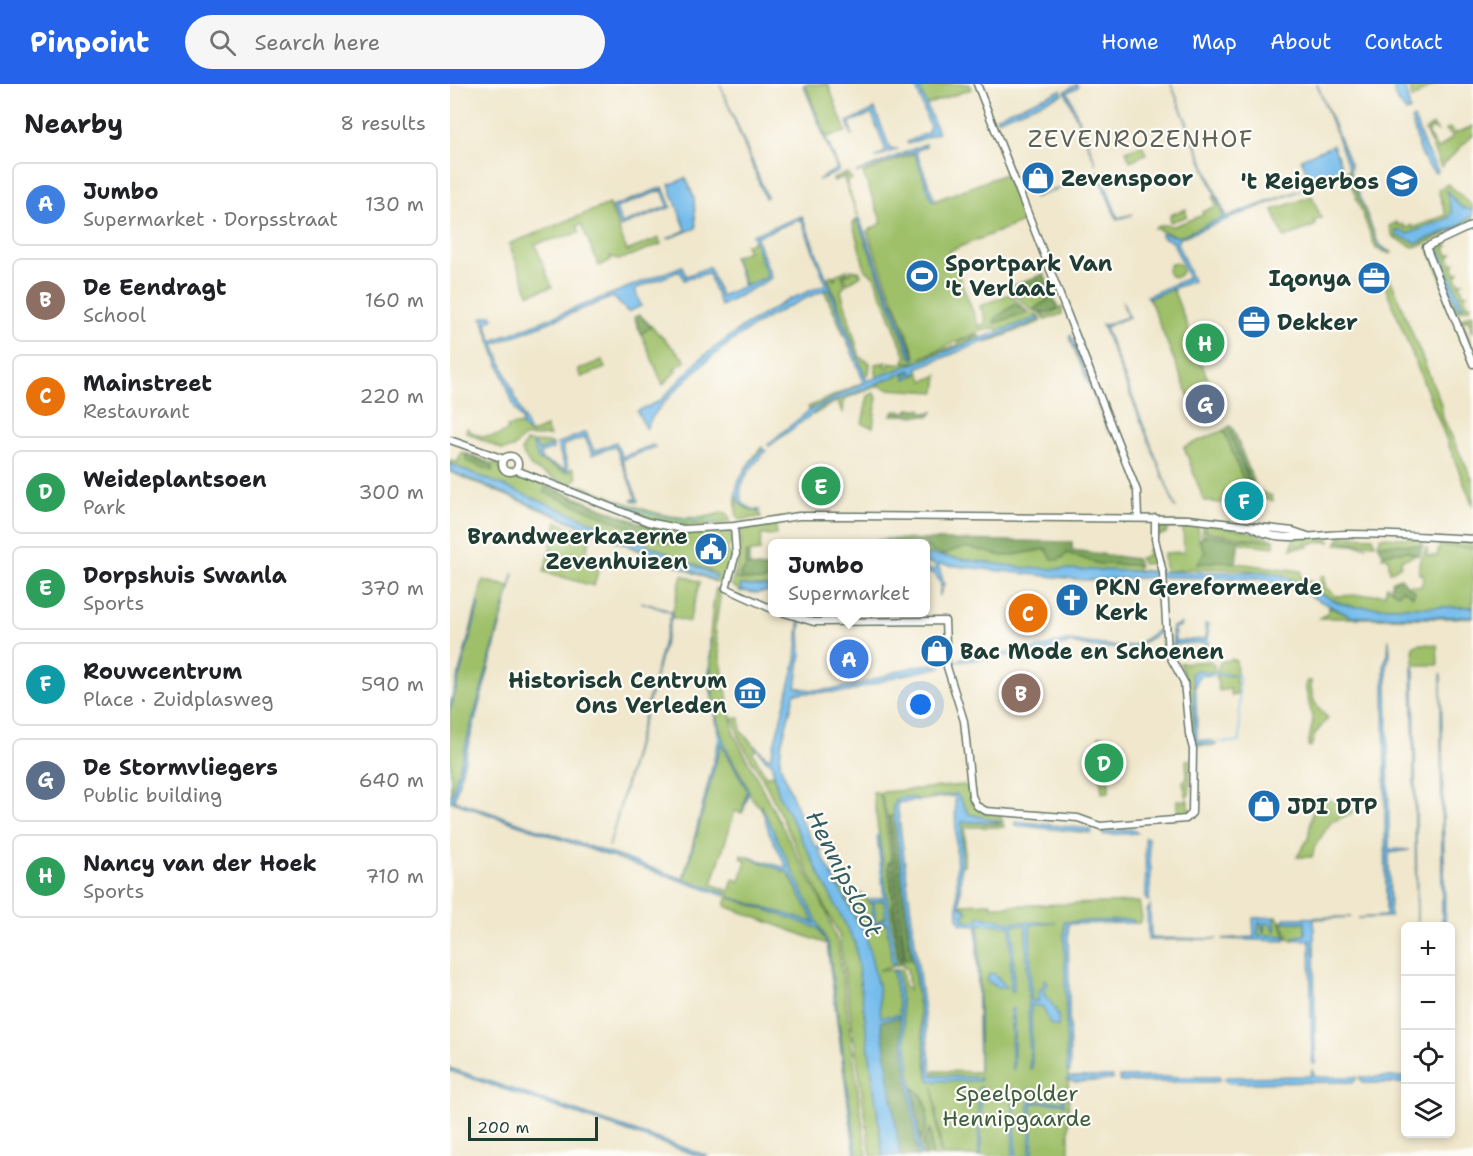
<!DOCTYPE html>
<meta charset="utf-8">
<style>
:root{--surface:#fff;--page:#f6f6f6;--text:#202124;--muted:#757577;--line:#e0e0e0;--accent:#2563eb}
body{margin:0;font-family:"Shantell Sans",sans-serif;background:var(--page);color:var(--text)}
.controls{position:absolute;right:18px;bottom:18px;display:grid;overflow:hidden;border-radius:9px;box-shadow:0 3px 9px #0003}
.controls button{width:54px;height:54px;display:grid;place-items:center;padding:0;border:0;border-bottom:2px solid var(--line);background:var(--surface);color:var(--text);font:30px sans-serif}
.scale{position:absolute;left:18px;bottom:15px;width:130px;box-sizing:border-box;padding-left:6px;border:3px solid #1f3d34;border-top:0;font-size:16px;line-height:21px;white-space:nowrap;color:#1f3d34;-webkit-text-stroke:4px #fdfcf7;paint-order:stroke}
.you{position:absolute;left:471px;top:621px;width:21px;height:21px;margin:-15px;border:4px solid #fff;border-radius:50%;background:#1a73e8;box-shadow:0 0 0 9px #1a73e833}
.badge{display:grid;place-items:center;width:39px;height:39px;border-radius:50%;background:var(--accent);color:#fff;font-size:20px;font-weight:700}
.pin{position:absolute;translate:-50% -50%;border:3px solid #fff;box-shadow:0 2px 6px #0006}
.popup{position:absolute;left:318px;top:455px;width:162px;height:78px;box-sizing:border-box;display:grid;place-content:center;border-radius:9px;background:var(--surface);filter:drop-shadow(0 2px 4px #0005);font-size:20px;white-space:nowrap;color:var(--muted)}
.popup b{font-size:22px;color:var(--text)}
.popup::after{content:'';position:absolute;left:50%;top:100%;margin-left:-12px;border:12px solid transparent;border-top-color:var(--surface)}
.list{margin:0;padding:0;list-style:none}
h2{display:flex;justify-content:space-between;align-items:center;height:78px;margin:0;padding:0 24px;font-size:26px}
h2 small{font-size:20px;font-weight:400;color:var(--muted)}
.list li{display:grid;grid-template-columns:39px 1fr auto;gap:18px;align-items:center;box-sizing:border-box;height:84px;margin:0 12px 12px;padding:0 12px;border:2px solid var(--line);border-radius:9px}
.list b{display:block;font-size:22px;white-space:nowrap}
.list p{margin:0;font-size:20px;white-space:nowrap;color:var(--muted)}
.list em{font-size:20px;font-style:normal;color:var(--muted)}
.icon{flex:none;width:33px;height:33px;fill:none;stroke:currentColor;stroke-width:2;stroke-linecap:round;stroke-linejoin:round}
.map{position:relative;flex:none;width:1023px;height:1072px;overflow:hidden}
header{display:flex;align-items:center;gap:36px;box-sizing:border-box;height:84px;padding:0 30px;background:var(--accent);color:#fff}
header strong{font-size:28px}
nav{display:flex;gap:33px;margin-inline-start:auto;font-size:21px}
.search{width:420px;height:54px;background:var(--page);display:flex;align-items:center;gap:15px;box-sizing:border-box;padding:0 21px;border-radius:33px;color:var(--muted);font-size:22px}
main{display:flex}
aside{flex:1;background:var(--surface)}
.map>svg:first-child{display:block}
.green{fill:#9fc069;stroke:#5f7e4e;stroke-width:1.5;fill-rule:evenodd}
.forest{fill:#7fa65d;stroke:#4f7248;stroke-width:1.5}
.water{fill:#74bcec;stroke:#4a7c90;stroke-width:1.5;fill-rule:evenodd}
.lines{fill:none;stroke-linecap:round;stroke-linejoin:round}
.stream{stroke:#74bcec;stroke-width:1.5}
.secondary-casing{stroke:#687869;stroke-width:9}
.secondary{stroke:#fff;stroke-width:6}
.labels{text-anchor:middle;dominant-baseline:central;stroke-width:4.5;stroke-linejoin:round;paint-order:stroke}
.poi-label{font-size:22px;font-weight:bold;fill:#1f3d34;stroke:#fdfcf7;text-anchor:start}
.park-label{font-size:22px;fill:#3f5e41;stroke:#fdfcf7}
.neighbourhood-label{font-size:24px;letter-spacing:1.5px;fill:#606258;stroke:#fdfcf7}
.water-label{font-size:24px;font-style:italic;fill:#345d62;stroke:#fdfcf7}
</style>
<header>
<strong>Pinpoint</strong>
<div class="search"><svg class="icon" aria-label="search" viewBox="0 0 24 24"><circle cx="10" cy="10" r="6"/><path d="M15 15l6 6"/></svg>Search here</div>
<nav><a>Home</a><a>Map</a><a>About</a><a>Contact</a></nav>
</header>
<main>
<aside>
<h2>Nearby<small>8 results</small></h2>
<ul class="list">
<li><span class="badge" style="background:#3f7fe0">A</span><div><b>Jumbo</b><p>Supermarket · Dorpsstraat</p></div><em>130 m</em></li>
<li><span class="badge" style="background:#8d6e63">B</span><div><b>De Eendragt</b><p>School</p></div><em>160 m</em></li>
<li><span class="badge" style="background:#e8710a">C</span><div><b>Mainstreet</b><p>Restaurant</p></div><em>220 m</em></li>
<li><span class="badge" style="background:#2e9e5b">D</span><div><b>Weideplantsoen</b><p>Park</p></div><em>300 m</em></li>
<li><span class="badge" style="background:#2e9e5b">E</span><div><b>Dorpshuis Swanla</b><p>Sports</p></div><em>370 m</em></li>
<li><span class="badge" style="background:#0f9aa8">F</span><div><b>Rouwcentrum</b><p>Place · Zuidplasweg</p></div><em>590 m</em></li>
<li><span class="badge" style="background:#5c6f8a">G</span><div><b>De Stormvliegers</b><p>Public building</p></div><em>640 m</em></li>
<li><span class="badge" style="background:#2e9e5b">H</span><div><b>Nancy van der Hoek</b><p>Sports</p></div><em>710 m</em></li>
</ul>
</aside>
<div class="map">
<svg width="1023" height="1072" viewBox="0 0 1023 1072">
<rect width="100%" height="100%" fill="#fdfcf7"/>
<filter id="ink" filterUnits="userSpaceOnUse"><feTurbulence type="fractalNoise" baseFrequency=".0167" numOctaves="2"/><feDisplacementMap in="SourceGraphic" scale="12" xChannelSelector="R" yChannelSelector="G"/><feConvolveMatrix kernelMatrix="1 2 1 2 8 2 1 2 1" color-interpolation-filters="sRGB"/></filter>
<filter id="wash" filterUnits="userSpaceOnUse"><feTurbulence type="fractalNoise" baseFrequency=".008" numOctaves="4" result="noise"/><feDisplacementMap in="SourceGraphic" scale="24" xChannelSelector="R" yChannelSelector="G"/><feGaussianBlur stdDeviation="1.35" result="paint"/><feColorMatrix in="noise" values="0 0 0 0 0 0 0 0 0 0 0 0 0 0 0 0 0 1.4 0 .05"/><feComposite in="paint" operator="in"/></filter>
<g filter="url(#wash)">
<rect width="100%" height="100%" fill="#f0e7cc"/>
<path class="green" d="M355 0H378L396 48 376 53Z
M468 0H519L521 5 476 21Z
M960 0H984L962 15Z
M983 41 988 48 983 44 977 49 988 66 1003 52 996 46 999 44 1006 49 1023 42V51L991 83 975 46Z
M692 61 696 70 680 77 676 67Z
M463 70H466L484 117 555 90 575 137 499 167 529 243 536 238 530 222 560 210 577 227 565 220 545 239 578 228 590 232 592 237 535 259 589 235 587 233 550 247 546 244 531 247 470 274 508 261 510 257 528 250C511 263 476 281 454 278L456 273 424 192 415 186 403 140 407 135 460 272 463 275 442 220 466 276 417 147 432 139 413 89Z
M899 86 929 163 942 168 941 170 926 165 896 87Z
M397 89 402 95 396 98 408 132 394 95 397 92 384 97 383 95Z
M998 100 1023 122V126L1011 123 1001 124 1002 129 999 134 958 150 967 159 1007 143 1023 131V137L973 161 963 163 943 153 939 142 947 138 949 142 953 140 955 144 962 141 963 144 996 131 988 106Z
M765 112 774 133 729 153 704 144 713 141 724 142 753 131 752 128 766 122 763 113Z
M862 112 871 134 864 137 866 141 834 154 823 126Z
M159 120 177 167 209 154 211 160 169 176 160 172 161 176 149 182 131 140 127 142 129 149 85 160 102 203 79 210 59 160Z
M736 125V133L720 138V131Z
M305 157 318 193 295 202 283 173 298 167 295 161Z
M993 158 998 162 995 164 998 171 1002 170 999 173 1002 180 1005 179 1003 182 1005 189 1009 188 1006 192 1009 199 1013 198 1010 201 1013 209 1017 210 1014 211 1017 220 1021 221 1020 224 1005 228 979 164Z
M718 186a7 7 0 1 1 14 0a7 7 0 1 1-14 0Z
M397 186 398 189 392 191 395 201 391 207 410 273 420 279 419 290 415 292 378 193 381 191 384 196 386 195 383 192Z
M400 186 409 187 411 191 397 200 394 192 401 189Z
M938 189 991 320 993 334 1023 397V422L931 192Z
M590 197 598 216 586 223 596 232 612 223V230L595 236 592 230 580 225 564 210V208Z
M378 205 380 207 413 293 374 206Z
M723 205 770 327 748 335 699 214Z
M1023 229V249L1018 235 1012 237 1023 265V272L1009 236Z
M190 231 236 277 224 285 226 287 213 301 184 233Z
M529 251 530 256 427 294 425 280 437 278 435 282 438 283 441 279 438 278C466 284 505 269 529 251Z
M152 276 155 284 131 293 128 286Z
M467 284 474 297 488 291 486 308 438 305 430 302 429 298 461 286 462 289 454 291 456 294 467 291Z
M414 298 360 326 358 323Z
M427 299 428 302 394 315 393 328 387 317 363 331 362 329 388 314Z
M424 309 427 313 423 343 412 340 418 312Z
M71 340 80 350 96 343 100 352 74 353 63 364 53 366 16 348 17 344C28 355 46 355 58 346L57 343Z
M774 346 798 408 804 410 807 406 822 412 823 417 802 410 787 414V421L754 417 734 363Z
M76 358 102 359 103 361 89 367 83 360 89 376 115 388 123 384 127 394 120 402 82 384 71 367Z
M312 363 313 365 292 390 287 414C290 422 300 427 308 426L311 433 290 436 287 434C282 403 292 385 312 363Z
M12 368 44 380 46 378 56 390 71 389 74 395 83 396 194 441 239 447 279 445 283 456 277 466 283 472 276 496 268 499 0 388 263 496 265 489 0 380V376L7 379Z
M127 402H133C176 419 229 446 273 428L278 430 280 437 278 439 234 442 207 438 125 405Z
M107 438 141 451 133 480 149 484 144 502 94 488Z
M711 438 738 439 737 445 739 439H748L749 456 755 468 747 480 770 477 851 487V494L870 501 871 492H875V503L886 512 935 510 937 502 948 509 958 503 956 501 972 502 973 490H969V478L977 463V472H987L991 456 1023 457V463L993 462 1023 464V523H906C883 519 865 505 843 496 814 483 747 482 715 488L714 469 734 468 733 443H718L716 449 708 452Z
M326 439V451H311L310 467 296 469V483L289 491 285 490 291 464 290 446Z
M753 440 794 446 824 456V463L791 459V455L820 457 759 449 755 444 757 451 752 453Z
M891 452 923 453 925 460 889 457 917 462 886 460Z
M844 453H875L881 458 876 457 844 462 858 460 859 463 841 465Z
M931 453 971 455 973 461 928 460Z
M476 461 483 468H500L507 463 534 465 558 472 597 465 613 474 617 469 649 480 688 481V486L710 488 574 484 476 470Z
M704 464 708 479 693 480 689 474 698 472 697 466Z
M957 467 966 471 951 476V481L940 488 938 473H932L933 470Z
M232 491 250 498 239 538 221 533Z
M284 491 288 495 322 493V503L293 501 291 508 281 501Z
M33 496 60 503 1 715 0 627Z
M266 504 271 508 265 545 284 650 377 829 388 860 417 1072H406L378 860 310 722C301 717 297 703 292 693 286 681 277 669 273 656 256 606 257 553 266 504Z
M879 523 902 533H1023V534H870L878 528Z
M971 560 987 561 988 581H964L963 562Z
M783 575 786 577 787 590 766 589 770 578Z
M760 577 764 581V590L747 586 741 590 745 607 744 655V659L765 660 767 658 765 662 744 661 740 650 738 602 730 579Z
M766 591 786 592 787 611 781 612 780 605 769 607Z
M858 597H861C861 615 865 622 878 634L865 650 861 663 858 662 863 636 855 602Z
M283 634H290L291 647 307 665 303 668 316 693 323 690 329 711 405 859 433 1072H421L389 851 317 703 290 656Z
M649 652H655L657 661 673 659 674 665 658 668 659 708 652 709 648 671 651 669Z
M271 659 297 706 292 729 285 727 262 800 277 806 276 811 233 795Z
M741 675 739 711 736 712 733 698 737 693 736 676Z
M514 701 518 704 524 722 535 729 551 732 554 743H515L514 781H511L512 738 551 740 518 730 507 710 474 716 446 715 443 723 478 993 484 995V987L529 988 527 839 557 838 514 836 513 831 516 826 510 820 541 819V822H546L689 818 692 834 689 839H683L682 836 614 838 617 839 619 1072H492L483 1003 490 1072H482L481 1047 473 1058 475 1072H471L447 887H443L450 931 430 933 428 902 416 852 421 842 412 845 388 804 392 802 399 813 396 815 398 818 407 816 410 809 416 813 418 819H422L425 842 437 838 442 881 446 880 423 708H429L434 726 441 778 438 779 448 865 452 875 446 822 454 869 450 881 441 821 449 881 429 886H452L454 903 459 906 457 885 452 882 455 870 437 733 431 710 433 708ZM441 732 460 876H456L438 733ZM463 1004C480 1012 481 1041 470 1055Z
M872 713 903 726V729L881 738 865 762 862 773H847L858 755 865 714Z
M737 714 740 727 737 732 718 734 728 732 727 716 737 717Z
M292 771 337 787 365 839 279 813 368 844 377 860 275 822 283 795 290 797 296 777 291 774Z
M434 816 436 831 425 840 424 818Z
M827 832 838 856 835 852H808L809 838 812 839 814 848 815 839H820L826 844 824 839Z
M831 837 855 838V852L844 853V856H840Z"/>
<path class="forest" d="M594 190 608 224 596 229 584 225 598 216 590 198 564 208 563 202Z
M445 219 464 268 465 274 442 220Z
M565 220 578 228 544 239 546 234Z
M190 231 201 243 191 250 185 233Z
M459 325H471L473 329 483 328 480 332 441 331 445 327 456 328Z
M780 342 783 345 807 406 804 407 780 348 802 408H798L774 346Z
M15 370 42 382V387L17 377Z
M95 403 219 450 218 459 98 410 94 408Z
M757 451 789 455 786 479 767 477 747 480 755 468 749 456Z
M437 455 622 458V466L686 475 689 481 649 480 617 469 609 476 602 475 596 465C589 466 559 472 554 472 531 469 517 456 495 471L483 468 476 460 405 459Z
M928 460 973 461 969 472 957 467 933 470Z
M299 468V482L322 485V493L313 497 288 495 296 483V469Z
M951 494 958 503 965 507 963 512 953 505 948 510 941 506 942 497Z
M441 732 461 876H456L438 733Z
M441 778 453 870 451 878 438 779Z
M450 933 468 1072H450L431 937Z
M463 1004C480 1014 481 1040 470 1056Z
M480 1045 482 1072H475L473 1058Z"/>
<path class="water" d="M270 0 317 113 315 114Z
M353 0 389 85 388 88 368 96 387 85Z
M465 0H468L488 49 458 60 457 58 477 49 480 43Z
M627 0 628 3 618 8 646 80 615 7Z
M721 0 776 133 854 105 730 154 727 158 743 197 699 214 697 212 738 194 723 158 711 152V149L729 153 774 133Z
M867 0 901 82 900 88 928 159 938 167 929 163Z
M943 0 955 3 960 26 956 28 945 13Z
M611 6 613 10 547 36 546 33 550 31Z
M425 25 440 65H448L425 74 436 67 422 30 400 38 402 52 397 38Z
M964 34 975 64 988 87 985 89C966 70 970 60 961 36Z
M475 60 476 62 466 67 485 117H482L464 68 406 89Z
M883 61 892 83 860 96 851 75Z
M650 87 668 134 683 130 667 136 648 90 583 114Z
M236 94 244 114 246 144 217 155 236 146 219 101Z
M213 103 221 123 170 143 162 123ZM212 106 218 122 172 140 166 124Z
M996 106 1011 123 1023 126V131L1007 143 967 159 946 151V146L958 150 999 134 1002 128Z
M352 132 417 297 588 233 589 236 467 284 469 288 456 295 454 292 462 288 460 286 373 322 319 362 318 360 360 326 414 299 378 205C321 227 273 258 230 302 218 314 202 330 196 345L187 327 210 317 251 274 296 241 336 217 376 200 351 135 306 153 322 194 271 222 258 189 234 196 230 187 185 205 191 222 178 228 163 213 44 260 80 350 72 343V336L65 325 32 234 41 231 43 234 36 239 42 257 232 182 236 192 259 183 271 212 294 202 284 173 295 202 318 193 302 151Z
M409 134 464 274 462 275 407 135Z
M989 164 1013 223 1008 224 984 167Z
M672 216 679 233 655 243 726 425 652 240 655 241 677 233Z
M621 251 660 348 659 349 619 252Z
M136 348 144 367 166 358 172 373 202 361 205 363 172 376 188 416 187 418 182 416 186 414 165 362 142 371 135 353 112 362 119 388 89 376 83 362 84 359 89 367 103 361V365L90 370 92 376 116 386 107 360Z
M313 365 316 367C304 380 283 401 293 420L302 425 310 426 309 428C303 426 294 425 289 418 278 403 303 374 313 365Z
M0 380 232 475 268 493 263 496 0 387Z
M476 470 574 484 715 488H813L832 491 889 519 906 523H1023V533H902L848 506 835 501 825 502 820 496 811 495 715 493 633 496 488 480 494 500 489 513 491 500 485 490 476 488V485L486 486 484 480 476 479Z
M64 489 4 716 275 809V812L0 717Z
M290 501 322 503V507L305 509 291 507Z
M191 518 220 527 222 529V532L159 763 221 531 220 528Z
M28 519 29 521 0 627V621Z
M350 529H355L350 543 351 569 346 603C362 608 381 606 397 603 419 600 475 572 492 583L448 592 398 608 345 609 331 661 330 680 352 738 366 763H374L369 766 411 845 422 843 416 852 428 902 431 933 450 931 443 887H447L471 1072H468L450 933 431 937 450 1072H433L405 859 329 711 321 678 315 675 305 662 317 673H321L346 576Z
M731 540 730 543H724L725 557 756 555 755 540H758V573L756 559 725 560 723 567 722 543Z
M708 546 711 548 683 564H645L621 559 593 568 505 578 514 573 576 567 617 557 674 563 688 560Z
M261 553C259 587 262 624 273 656 279 674 291 690 299 707L293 728 297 706 271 659 235 793 269 655 259 595Z
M939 555 940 571 937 580 939 765 960 766 939 769 940 833 908 834 936 832 934 579 938 570Z
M962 582H964L967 842Z
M747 586 763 589V591L748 592 745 605 741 590Z
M991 589V592L995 842H992Z
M743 607H746L747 656 763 657 764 661 744 659Z
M507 710 519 730 552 738H512L510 822 518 828 513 831 514 836 527 837 530 832 560 838H607L580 841 581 917H588V908L594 902V895L597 896 598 900 593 909C602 920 611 928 608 943L600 940 593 923 581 921 582 984 580 985 576 841H563L564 907H561L560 841 529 840V986L527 841 511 840 508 835 505 715 504 712 480 714Z
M455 713 474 716 447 719 482 991 530 994V997H480L479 993 443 723 446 715Z
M311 721 378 860 407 1072H405L377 860 368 844 279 813 365 839 339 789 298 773 337 784 319 748Z
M565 737 640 745 642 749 565 741Z
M683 745 687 749 653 751 651 748Z
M429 751 446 880 442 881 437 838 423 841 422 819 418 816 434 813 427 752ZM434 816 436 834 426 839 424 818Z
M695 753 698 754 701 787 699 817 696 816Z
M700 822 701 854 767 855 698 856 697 827Z
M824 833 826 848 820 839H815L813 848 812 839 809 838 808 851 835 852V857L772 855 804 853 803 834Z
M902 833 864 835 865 980H862L860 857 843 855V853L855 851V838H834V834Z
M683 836V839L618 840 620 988H617L614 838Z
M543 889 557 903H547L537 897 539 890Z
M561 925H564V986L562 984Z
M0 984 258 1072H249L0 987Z
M862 986 866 993H906V996L902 998 780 999 774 995 777 993 861 992Z
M618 993H663V996L625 998 617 996Z
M669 993H770V996L765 998H671Z
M909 993H955V999H913Z
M531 1003V1072H529L528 1004Z
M582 1005V1017H612L614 1014V1021L611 1019H582L583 1072H580L579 1006Z
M563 1006H565L566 1072H563Z"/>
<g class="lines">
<path class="stream" d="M128 403C177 423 213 440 267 436
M762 590 789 591 790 658H770"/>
</g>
</g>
<g filter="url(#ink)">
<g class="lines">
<defs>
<path id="secondary" d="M527 0 687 407 688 434
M1023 141 976 163 1023 280
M0 356 54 375
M52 380a8 8 0 1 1 16 0a8 8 0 1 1-16 0Z
M66 386 198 438 233 445 284 442 349 432H405L738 435 843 447 858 452
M284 442 286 470 276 504 322 525
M803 444C829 460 868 450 898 450 940 450 981 453 1023 455
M331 528 364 538 495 537 497 583 514 637 522 712 527 722 536 727 628 734 650 742 736 735 742 729 743 665 739 650 734 598 718 569 713 489 705 455V434"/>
</defs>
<use href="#secondary" class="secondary-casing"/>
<use href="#secondary" class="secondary"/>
</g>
</g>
<defs>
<symbol id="shop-disc" viewBox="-11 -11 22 22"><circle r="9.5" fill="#1f6fb2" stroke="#fdfcf7"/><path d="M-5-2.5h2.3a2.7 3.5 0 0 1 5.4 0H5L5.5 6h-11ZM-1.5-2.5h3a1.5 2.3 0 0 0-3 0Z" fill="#fff"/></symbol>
<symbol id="school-disc" viewBox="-11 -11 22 22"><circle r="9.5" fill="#1f6fb2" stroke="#fdfcf7"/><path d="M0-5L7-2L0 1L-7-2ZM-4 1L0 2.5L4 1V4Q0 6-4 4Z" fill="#fff"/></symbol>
<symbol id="stadium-disc" viewBox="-11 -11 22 22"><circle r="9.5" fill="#1f6fb2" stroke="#fdfcf7"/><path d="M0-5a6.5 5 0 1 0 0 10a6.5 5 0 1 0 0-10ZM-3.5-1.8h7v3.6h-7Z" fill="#fff"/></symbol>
<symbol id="office-disc" viewBox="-11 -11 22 22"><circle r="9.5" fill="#1f6fb2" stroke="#fdfcf7"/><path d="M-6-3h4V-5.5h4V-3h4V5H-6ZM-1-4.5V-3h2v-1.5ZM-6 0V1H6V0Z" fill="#fff"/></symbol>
<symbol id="civic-disc" viewBox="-11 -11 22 22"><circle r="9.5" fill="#1f6fb2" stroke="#fdfcf7"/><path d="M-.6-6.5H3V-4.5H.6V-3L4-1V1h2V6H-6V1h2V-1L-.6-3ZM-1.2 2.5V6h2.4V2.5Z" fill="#fff"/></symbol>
<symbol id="church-disc" viewBox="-11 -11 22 22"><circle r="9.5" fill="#1f6fb2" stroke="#fdfcf7"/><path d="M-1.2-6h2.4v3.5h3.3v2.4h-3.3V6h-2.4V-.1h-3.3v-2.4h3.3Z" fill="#fff"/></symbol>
<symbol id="museum-disc" viewBox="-11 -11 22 22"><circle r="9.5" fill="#1f6fb2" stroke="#fdfcf7"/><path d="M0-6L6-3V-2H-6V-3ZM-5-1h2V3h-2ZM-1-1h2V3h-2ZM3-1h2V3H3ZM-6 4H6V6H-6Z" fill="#fff"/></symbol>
</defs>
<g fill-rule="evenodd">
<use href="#shop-disc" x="569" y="75" width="38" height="38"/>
<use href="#school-disc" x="933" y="78" width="38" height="38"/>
<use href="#stadium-disc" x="453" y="173" width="38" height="38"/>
<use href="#office-disc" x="905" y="175" width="38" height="38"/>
<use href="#office-disc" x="785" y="219" width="38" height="38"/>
<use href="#civic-disc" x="242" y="446" width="38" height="38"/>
<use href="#church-disc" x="603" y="497" width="38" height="38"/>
<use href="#shop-disc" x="468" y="548" width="38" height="38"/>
<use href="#museum-disc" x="281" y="590" width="38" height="38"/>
<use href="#shop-disc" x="795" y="703" width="38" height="38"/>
</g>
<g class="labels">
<g class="poi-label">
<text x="611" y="94">Zevenspoor</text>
<text x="929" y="97" text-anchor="end">'t Reigerbos</text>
<text x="495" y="179">Sportpark Van<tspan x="495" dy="25">'t Verlaat</tspan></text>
<text x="901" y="194" text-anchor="end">Iqonya</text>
<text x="827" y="238">Dekker</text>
<text x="238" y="452" text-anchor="end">Brandweerkazerne<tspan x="238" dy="25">Zevenhuizen</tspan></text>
<text x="645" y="503">PKN Gereformeerde<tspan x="645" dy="25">Kerk</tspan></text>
<text x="510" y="567">Bac Mode en Schoenen</text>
<text x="277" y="596" text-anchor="end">Historisch Centrum<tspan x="277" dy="25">Ons Verleden</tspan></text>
<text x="837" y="722">JDI DTP</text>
</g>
<g class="park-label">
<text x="567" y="1009">Speelpolder<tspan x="567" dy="25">Hennipgaarde</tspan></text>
</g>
<g class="neighbourhood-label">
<text x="691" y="55">ZEVENROZENHOF</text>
</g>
<g class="water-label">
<text transform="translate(394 790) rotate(63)">Hennipsloot</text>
</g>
</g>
</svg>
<div class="controls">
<button>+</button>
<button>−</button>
<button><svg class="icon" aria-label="locate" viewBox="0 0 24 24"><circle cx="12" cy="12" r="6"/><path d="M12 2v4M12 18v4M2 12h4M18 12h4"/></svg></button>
<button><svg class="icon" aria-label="layers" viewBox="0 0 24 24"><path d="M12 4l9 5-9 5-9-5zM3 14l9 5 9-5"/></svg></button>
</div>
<div class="scale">200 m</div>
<div class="you"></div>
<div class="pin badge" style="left:399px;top:575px;background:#3f7fe0">A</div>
<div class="popup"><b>Jumbo</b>Supermarket</div>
<div class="pin badge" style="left:571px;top:609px;background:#8d6e63">B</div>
<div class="pin badge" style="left:578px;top:529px;background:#e8710a">C</div>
<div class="pin badge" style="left:654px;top:679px;background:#2e9e5b">D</div>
<div class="pin badge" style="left:371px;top:402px;background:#2e9e5b">E</div>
<div class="pin badge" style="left:794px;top:417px;background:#0f9aa8">F</div>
<div class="pin badge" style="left:755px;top:320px;background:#5c6f8a">G</div>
<div class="pin badge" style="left:755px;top:259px;background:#2e9e5b">H</div>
</div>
</main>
